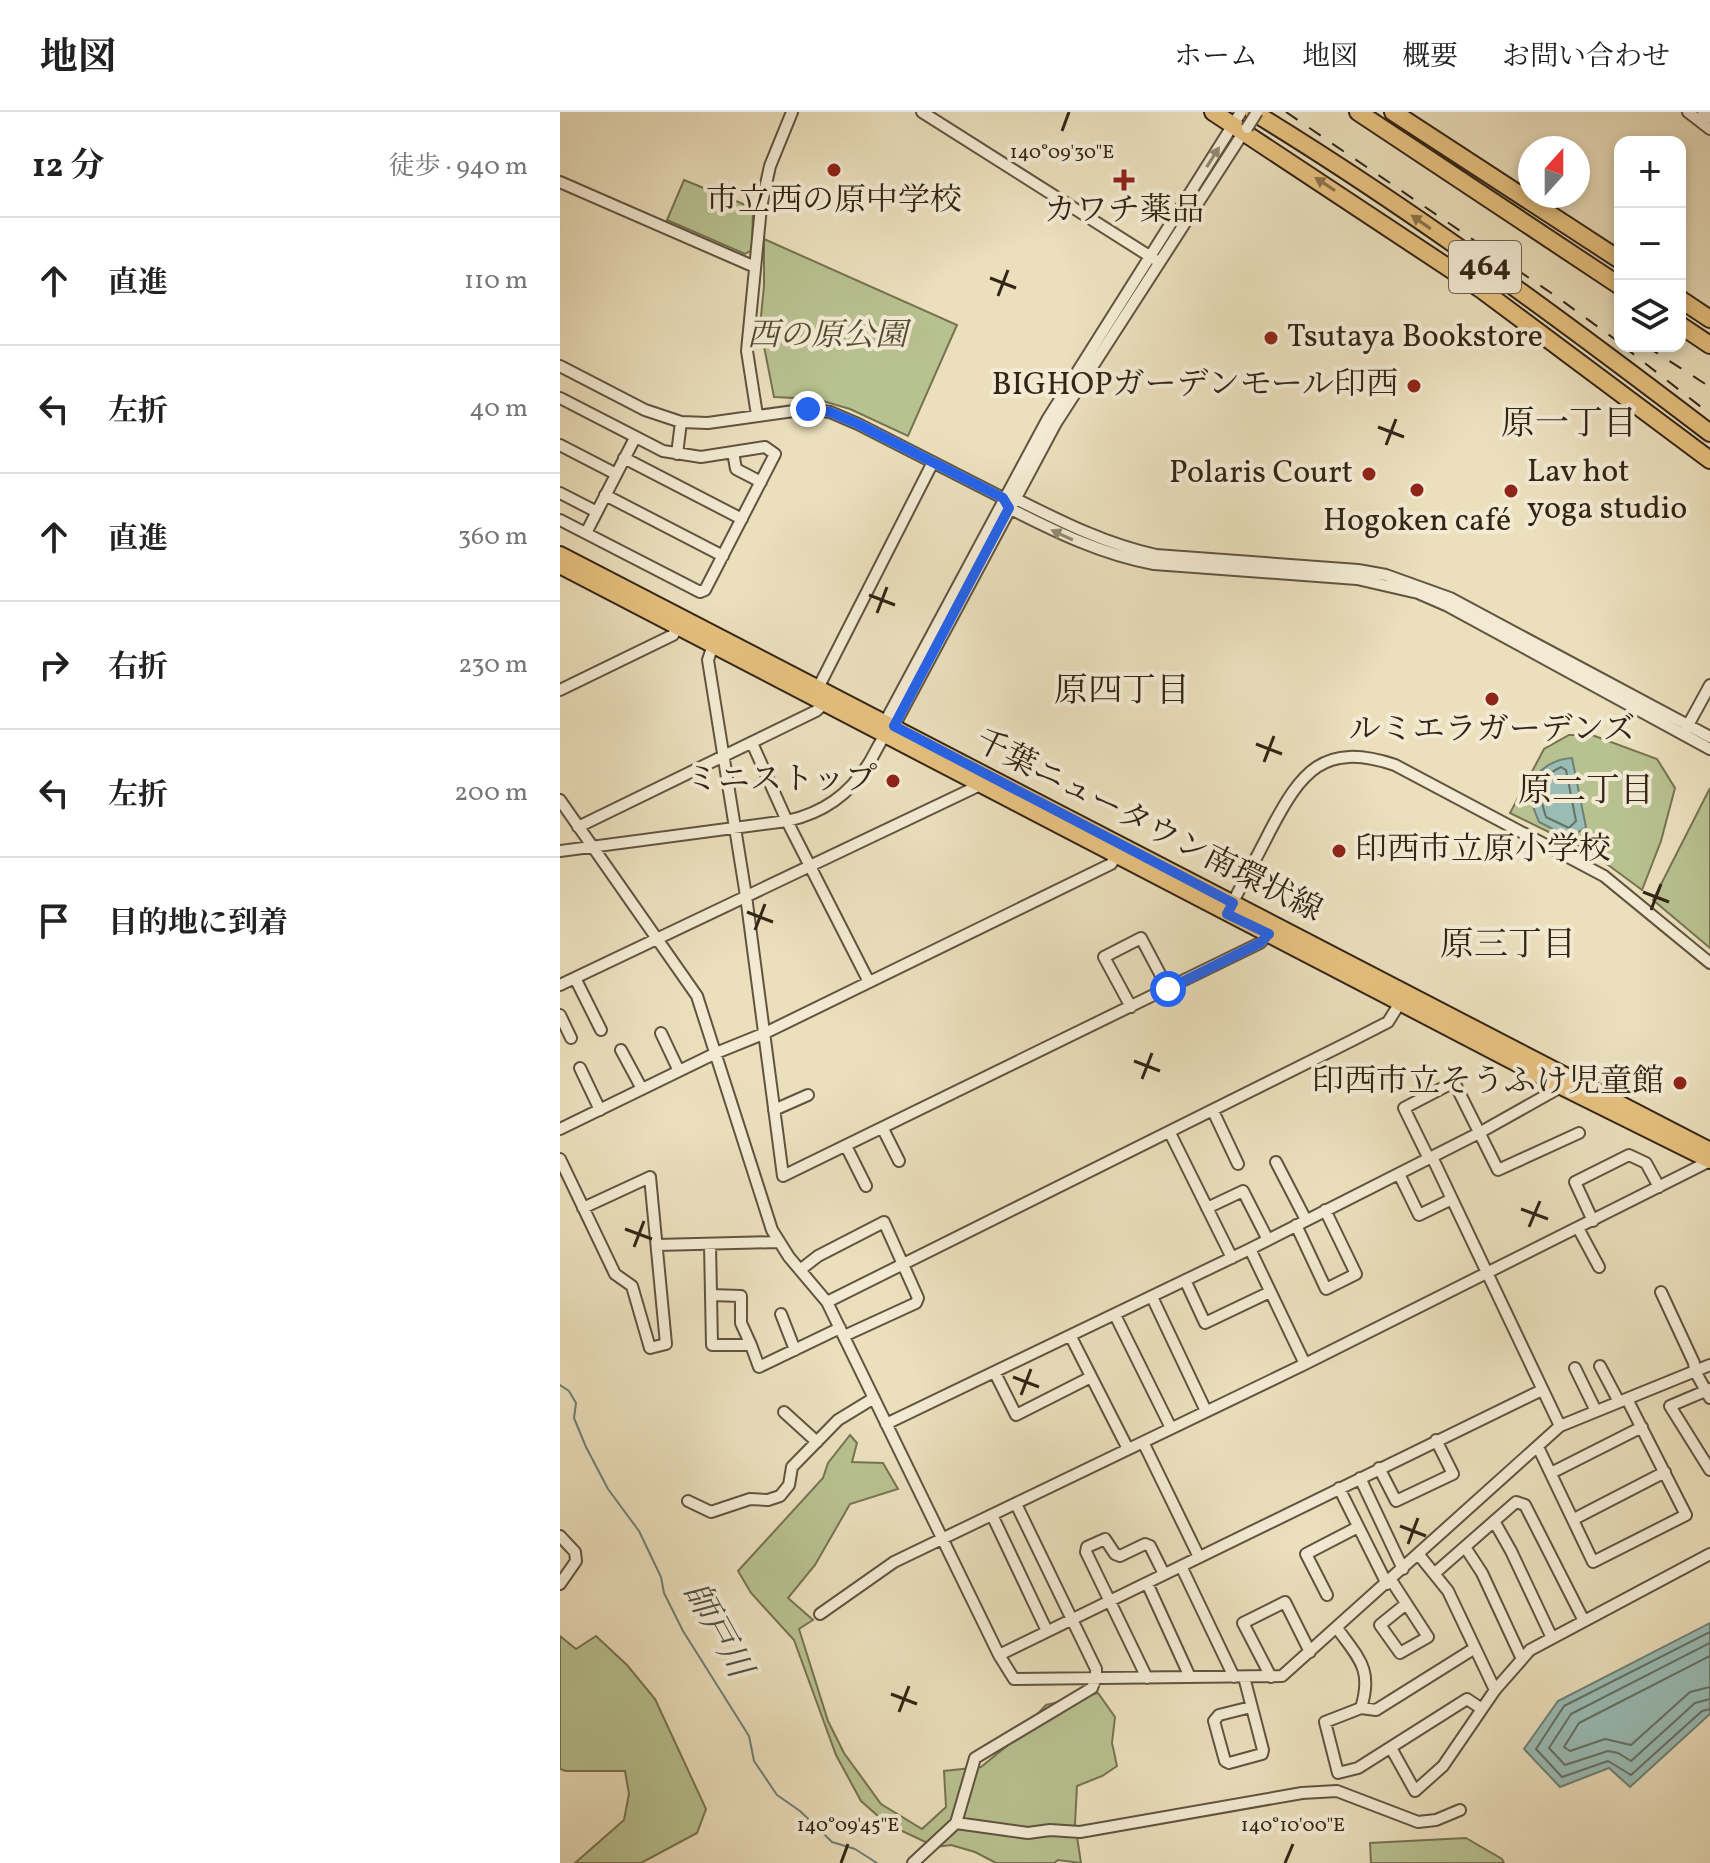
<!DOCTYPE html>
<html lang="ja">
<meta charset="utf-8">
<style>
:root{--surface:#fff;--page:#f2f2f2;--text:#222;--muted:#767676;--line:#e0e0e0}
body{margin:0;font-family:Vollkorn,"Noto Serif JP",serif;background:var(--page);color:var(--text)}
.controls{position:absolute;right:24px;top:24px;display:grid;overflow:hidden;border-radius:16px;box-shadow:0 4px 12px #0003}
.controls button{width:72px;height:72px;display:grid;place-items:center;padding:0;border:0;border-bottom:2px solid var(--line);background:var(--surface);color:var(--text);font:40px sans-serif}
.compass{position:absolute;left:958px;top:24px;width:72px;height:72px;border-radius:50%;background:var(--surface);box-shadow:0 4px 12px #0003;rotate:21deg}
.stop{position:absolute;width:24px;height:24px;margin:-18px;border:6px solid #2563eb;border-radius:50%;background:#fff}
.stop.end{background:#2563eb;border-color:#fff;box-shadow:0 2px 8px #0008}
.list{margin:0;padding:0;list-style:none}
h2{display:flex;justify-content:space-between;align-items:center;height:104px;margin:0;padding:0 32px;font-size:34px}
h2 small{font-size:26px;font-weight:400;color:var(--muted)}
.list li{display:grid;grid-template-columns:52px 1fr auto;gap:24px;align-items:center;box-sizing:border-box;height:128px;padding:0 32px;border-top:2px solid var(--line)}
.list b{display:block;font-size:30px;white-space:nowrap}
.list em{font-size:26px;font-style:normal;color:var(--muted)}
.icon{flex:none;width:44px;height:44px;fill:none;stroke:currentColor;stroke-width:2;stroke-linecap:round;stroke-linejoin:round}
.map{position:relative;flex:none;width:1150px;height:1751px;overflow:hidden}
header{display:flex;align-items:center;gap:48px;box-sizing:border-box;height:112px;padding:0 40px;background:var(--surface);border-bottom:2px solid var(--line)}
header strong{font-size:38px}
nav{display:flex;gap:44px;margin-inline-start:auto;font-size:28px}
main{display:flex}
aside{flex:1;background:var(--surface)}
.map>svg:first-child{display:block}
.green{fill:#b8c190;stroke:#767353;stroke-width:2}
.water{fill:#99bcb5;stroke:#708075;stroke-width:2}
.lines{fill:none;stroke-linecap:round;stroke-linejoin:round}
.shore{stroke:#667066;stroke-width:2}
.stream{stroke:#708075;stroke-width:2}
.minor-casing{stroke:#615440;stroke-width:14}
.major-casing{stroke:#332516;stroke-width:18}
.highway-casing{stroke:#332516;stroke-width:20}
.minor{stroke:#f2ead3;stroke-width:10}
.major{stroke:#e6c07e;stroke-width:14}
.highway{stroke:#e6c07e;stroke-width:16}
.rail{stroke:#332516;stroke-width:2;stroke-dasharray:14 14;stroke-linecap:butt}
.minor-bridge-casing{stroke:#615440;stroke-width:14;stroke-linecap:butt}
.minor-bridge{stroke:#f2ead3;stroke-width:10}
.oneway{fill:#928874}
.oneway2{fill:#8c724a}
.route{stroke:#2563eb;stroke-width:10}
.ticks{fill:none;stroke:#332516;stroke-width:3}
.poi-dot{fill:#8f2418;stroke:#f2ead3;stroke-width:3}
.labels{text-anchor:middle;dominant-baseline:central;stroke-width:8;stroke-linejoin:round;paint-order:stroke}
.shield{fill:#f2ead3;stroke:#6c604f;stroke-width:2}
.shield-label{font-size:30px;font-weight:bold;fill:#332516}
.poi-label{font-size:32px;fill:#332516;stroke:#f2ead3}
.park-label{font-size:32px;font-style:italic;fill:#544c34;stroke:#f2ead3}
.street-label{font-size:32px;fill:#332516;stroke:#f2ead3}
.neighbourhood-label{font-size:34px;fill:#332516;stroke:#f2ead3}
.water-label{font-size:34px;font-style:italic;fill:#525246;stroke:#f2ead3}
.ticks-label{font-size:20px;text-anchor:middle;fill:#332516;stroke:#f2ead3;stroke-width:8;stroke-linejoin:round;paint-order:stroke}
</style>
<header>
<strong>地図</strong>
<nav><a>ホーム</a><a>地図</a><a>概要</a><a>お問い合わせ</a></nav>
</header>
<main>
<aside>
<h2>12 分<small>徒歩 · 940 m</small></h2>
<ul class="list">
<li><svg class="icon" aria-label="ahead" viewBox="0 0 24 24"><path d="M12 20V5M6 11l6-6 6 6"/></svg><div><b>直進</b></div><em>110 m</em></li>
<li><svg class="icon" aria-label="left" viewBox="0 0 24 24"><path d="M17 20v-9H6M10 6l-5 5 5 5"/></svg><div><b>左折</b></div><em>40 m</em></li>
<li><svg class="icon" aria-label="ahead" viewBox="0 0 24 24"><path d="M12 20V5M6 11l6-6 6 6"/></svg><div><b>直進</b></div><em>360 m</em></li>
<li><svg class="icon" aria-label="right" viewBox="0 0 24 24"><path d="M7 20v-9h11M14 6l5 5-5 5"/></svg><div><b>右折</b></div><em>230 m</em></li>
<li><svg class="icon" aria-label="left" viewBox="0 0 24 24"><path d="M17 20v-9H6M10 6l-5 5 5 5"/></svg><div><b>左折</b></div><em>200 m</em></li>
<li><svg class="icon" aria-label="arrive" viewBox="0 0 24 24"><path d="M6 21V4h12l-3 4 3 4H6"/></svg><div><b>目的地に到着</b></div></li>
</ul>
</aside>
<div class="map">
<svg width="1150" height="1751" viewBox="0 0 1150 1751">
<rect width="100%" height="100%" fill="#ebdfbc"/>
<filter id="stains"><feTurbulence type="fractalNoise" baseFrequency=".0025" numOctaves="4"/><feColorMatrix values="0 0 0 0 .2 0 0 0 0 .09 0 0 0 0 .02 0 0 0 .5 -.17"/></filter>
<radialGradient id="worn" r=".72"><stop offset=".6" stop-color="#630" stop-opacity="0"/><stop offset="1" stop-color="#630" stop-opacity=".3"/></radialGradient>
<path class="green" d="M124 68 193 96 192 138 185 142 107 108Z
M204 127 397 213 348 324 290 297 256 287 214 285 200 214 204 174Z
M1009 623H1032L1097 647 1115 676 1101 729 1082 778 1032 741 950 701 984 637Z
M1150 676V836L1093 788Z
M290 1323 297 1331 292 1350 323 1351 338 1377 290 1392 255 1453 228 1486 253 1508 239 1517 268 1609 284 1641 321 1692 362 1717 386 1695 384 1659 421 1655 448 1633 486 1593 538 1581 555 1605 552 1631 557 1654 542 1664 517 1674 515 1712 521 1751 498 1748 494 1751H436L415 1740 391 1733 376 1735 327 1712 301 1689 276 1643 234 1528 191 1481 178 1459 263 1366 268 1351Z
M0 1524 16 1537 36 1524 67 1553 95 1587 146 1697 137 1721 81 1751H15L64 1708 69 1682 65 1659H6L0 1657Z
M906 1726 942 1747 944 1751H811L810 1731Z"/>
<path class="water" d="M1012 646 1026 715 1017 721 1016 729 979 710C976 702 969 688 970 679 972 659 994 647 1012 646Z
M1150 1511V1602L1070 1675 1049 1656 1000 1675 964 1637 998 1589Z"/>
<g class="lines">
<path class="shore" d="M1001 655 1006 658 1016 709 1009 716 986 705C978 681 976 667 1001 655Z
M1150 1520 1004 1594 976 1637 1002 1665 1048 1649 1071 1663 1142 1599 1150 1597
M1150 1531 1011 1602 989 1636 1005 1653 1048 1639 1058 1641 1071 1649 1135 1591 1150 1587
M1150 1544 1019 1611 1004 1635 1010 1639 1045 1627 1071 1633 1130 1580 1150 1575"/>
<path class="stream" d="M0 1273 9 1279 16 1291 14 1306 26 1335 48 1377 79 1419 101 1465 104 1481 123 1519 189 1624 194 1649 217 1683 240 1699 272 1730 295 1737 317 1751"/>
<defs>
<path id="minor" d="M362 0 594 147
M1128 0 1150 17
M1143 0 1150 5
M0 70 195 155
M0 254 85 298 121 310 148 311 248 297 270 300 298 312 443 386H454C500 409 545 432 596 443L798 458 826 463 890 486 1150 625
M0 286 103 339 141 345 205 335 215 342 145 478 140 480 0 408
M197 303 187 239 201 95 210 54 232 0
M0 333 56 362
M173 340 176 357 201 370
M117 342 121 310
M64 346 182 407
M0 381 37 400
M45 383 163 444
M446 391 449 396C496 420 541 442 594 452L797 467 858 481 888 494 1150 637
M26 421 75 326
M153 533 148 548 186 784 223 1064 700 831 709 822
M258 576 373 350
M0 578 113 523 118 515
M324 617 325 610 487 308 681 0
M1126 617 1150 573
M192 631 227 709 309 870
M0 688 137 884 212 1118 229 1145 267 1190 439 1543 454 1567 722 1564 1000 1314 1150 1253
M18 715 256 599 265 591
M0 739 227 709C263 701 289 683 309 651 317 638 321 625 334 614L496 311 685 18
M670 796C683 770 697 745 710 719 741 660 763 629 835 653L1044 764 1150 851
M15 866 41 918
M0 873 416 675 418 671
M571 895 544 845 581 826 608 877
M0 903 11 926
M101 921 119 959
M61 938 82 977
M20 956 40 998
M214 998 248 983
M653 999 678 1052
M0 1017 156 941 203 922 551 752 557 743
M323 1017 339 1049
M610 1021 672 1146
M286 1034 306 1074
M872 1045 1000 1314
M0 1047 55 1162 72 1174 90 1236 106 1232 90 1065 23 1096
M869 1047 844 996 894 970 938 1058 1019 1021
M716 1050 746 1108
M839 1062 859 1103 892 1087
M647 1096 683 1079 708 1128
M1033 1109 1015 1070 1069 1043 1086 1051 1099 1075
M736 1113 766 1177 796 1162 765 1098
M1018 1116 1039 1155
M150 1132 152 1233H191L181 1211V1184L151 1183
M97 1133 218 1130
M690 1137 745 1252
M240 1158 258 1144 324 1110 358 1186 356 1191 284 1224
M625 1168 645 1211 710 1180
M1101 1180 1134 1251 1135 1259 1150 1286
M592 1185 646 1299
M267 1190 791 929 828 910 843 886
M221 1202 235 1238
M555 1203 611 1316
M511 1225 568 1337
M191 1233 199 1255 280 1216
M1040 1254 1059 1290
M1015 1256 1036 1299
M435 1261 456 1303 531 1265
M1150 1277 1110 1294 1150 1358
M224 1300 257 1330
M326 1312 690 1137 919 1021 1001 975
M583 1330 639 1445
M978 1335 1033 1450 1126 1403 1067 1287
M819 1356 836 1389 893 1362 876 1328
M991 1361 1082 1315
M800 1366 843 1457
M779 1376 827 1472
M128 1389 151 1400 190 1387 208 1388 220 1384 229 1373 232 1355 278 1308 314 1286
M432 1403 487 1519
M1014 1407 1105 1360
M934 1409 951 1439 992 1526
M0 1424 15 1440 16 1449 0 1472
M905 1435 922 1461 961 1545
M859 1443 888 1479 935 1578
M621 1454 674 1565
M875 1461 956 1390 965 1393 1024 1509
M831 1468 868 1525 840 1541 820 1513 846 1492
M587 1471 630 1565
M767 1483 746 1442 798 1415
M260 1502 334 1450 745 1252 1150 1049
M777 1516C799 1547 813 1557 801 1596
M915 1536 816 1598 801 1596 765 1610 778 1661 798 1656 907 1587 922 1597
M439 1543 982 1278
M684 1565 703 1638 702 1642 669 1651 665 1649 654 1609 659 1603 691 1595
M711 1565 683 1511 725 1490 750 1540
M587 1566 526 1440 527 1435 545 1427 555 1442 560 1444 585 1432 590 1434 604 1462
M831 1636 855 1679 883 1654 935 1578 970 1538 1150 1442
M396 1711 468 1721 490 1718 520 1720 742 1681 777 1679 858 1710 876 1708 900 1698
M353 1751 396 1711 415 1646 532 1576 536 1566V1557L456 1392"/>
<path id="major" d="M0 442 1150 1038
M0 454 1001 975 1150 1049"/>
<path id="highway" d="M653 0 922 178 1150 348
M693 0C852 97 1002 208 1150 321
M798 0 1060 174
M833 0 1060 148
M1120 187 1150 207
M1120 213 1150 233"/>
</defs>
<use href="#minor" class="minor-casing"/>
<use href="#major" class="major-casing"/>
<use href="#highway" class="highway-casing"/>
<use href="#minor" class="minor"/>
<use href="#major" class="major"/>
<use href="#highway" class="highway"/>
<path class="rail" d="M726 0 997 185 1060 231
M1063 234 1150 302
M1086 234 1150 275"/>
<defs>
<path id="minor-bridge" d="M687 16 697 0"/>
</defs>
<use href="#minor-bridge" class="minor-bridge-casing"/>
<use href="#minor-bridge" class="minor-bridge"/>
</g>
<defs><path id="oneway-solid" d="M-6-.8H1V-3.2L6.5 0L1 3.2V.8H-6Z" transform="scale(2)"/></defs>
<g class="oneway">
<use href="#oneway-solid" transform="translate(653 45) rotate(-58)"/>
<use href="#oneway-solid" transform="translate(502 423) rotate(-155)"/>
</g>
<g class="oneway2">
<use href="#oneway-solid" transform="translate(765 72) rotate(-147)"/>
<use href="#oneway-solid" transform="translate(861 110) rotate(-145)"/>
</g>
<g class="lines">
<path class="route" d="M248 297 270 300 298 312 443 386 449 396 334 614 673 791 667 802 709 822 700 831 608 877"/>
</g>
<path class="ticks" d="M502 19 509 0M430 166 456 176M438 184 448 158M818 315 844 325M826 333 836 307M309 483 335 493M317 501 327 475M696 632 722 642M704 650 714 624M1083 780 1109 790M1091 798 1101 772M187 800 213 810M195 818 205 792M574 949 600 959M582 967 592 941M961 1097 988 1107M969 1115 980 1089M65 1117 92 1127M74 1135 84 1109M453 1265 479 1275M461 1283 471 1257M840 1414 866 1424M848 1432 858 1406M331 1582 357 1592M339 1600 349 1574M281 1751 288 1732M725 1751 733 1732"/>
<g class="poi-dot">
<circle cx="274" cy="58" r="8"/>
<path d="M560 56h8v8h8v8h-8v8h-8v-8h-8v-8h8z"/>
<circle cx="711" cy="226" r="8"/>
<circle cx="854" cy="274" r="8"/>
<circle cx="809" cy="362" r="8"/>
<circle cx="857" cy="378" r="8"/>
<circle cx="951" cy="379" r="8"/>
<circle cx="932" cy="587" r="8"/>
<circle cx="333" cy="669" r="8"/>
<circle cx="779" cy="739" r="8"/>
<circle cx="1120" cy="971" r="8"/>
</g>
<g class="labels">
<rect class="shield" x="889" y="129" width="72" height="52" rx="6"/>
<g class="shield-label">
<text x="925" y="155">464</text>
</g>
<g class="poi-label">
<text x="274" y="90">市立西の原中学校</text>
<text x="564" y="100">カワチ薬品</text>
<text x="727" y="226" text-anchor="start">Tsutaya Bookstore</text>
<text x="838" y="274" text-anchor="end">BIGHOPガーデンモール印西</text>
<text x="967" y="361" text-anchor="start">Lav hot<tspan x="967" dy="37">yoga studio</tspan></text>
<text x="793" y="362" text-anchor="end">Polaris Court</text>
<text x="857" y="410">Hogoken café</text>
<text x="932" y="619">ルミエラガーデンズ</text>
<text x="317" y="669" text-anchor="end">ミニストップ</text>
<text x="795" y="739" text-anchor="start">印西市立原小学校</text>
<text x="1104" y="971" text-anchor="end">印西市立そうふけ児童館</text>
</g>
<g class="park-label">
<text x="267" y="225">西の原公園</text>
</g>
<g class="street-label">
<text transform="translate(588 715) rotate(27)">千葉ニュータウン南環状線</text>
</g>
<g class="neighbourhood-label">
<text x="1009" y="313">原一丁目</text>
<text x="562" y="580">原四丁目</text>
<text x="1026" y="680">原二丁目</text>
<text x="948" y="834">原三丁目</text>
</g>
<g class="water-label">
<text transform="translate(156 1519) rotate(61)">師戸川</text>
</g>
</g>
<g class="ticks-label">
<text x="502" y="46">140°09'30"E</text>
<text x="288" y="1719">140°09'45"E</text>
<text x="733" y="1719">140°10'00"E</text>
</g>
<rect width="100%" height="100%" filter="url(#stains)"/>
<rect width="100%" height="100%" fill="url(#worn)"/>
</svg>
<div class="controls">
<button>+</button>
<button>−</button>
<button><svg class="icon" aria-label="layers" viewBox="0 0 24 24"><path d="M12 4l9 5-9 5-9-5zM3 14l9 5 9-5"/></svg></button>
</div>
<svg class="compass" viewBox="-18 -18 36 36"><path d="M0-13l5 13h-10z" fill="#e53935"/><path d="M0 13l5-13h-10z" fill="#767676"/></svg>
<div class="stop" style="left:608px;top:877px"></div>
<div class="stop end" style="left:248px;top:297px"></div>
</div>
</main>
